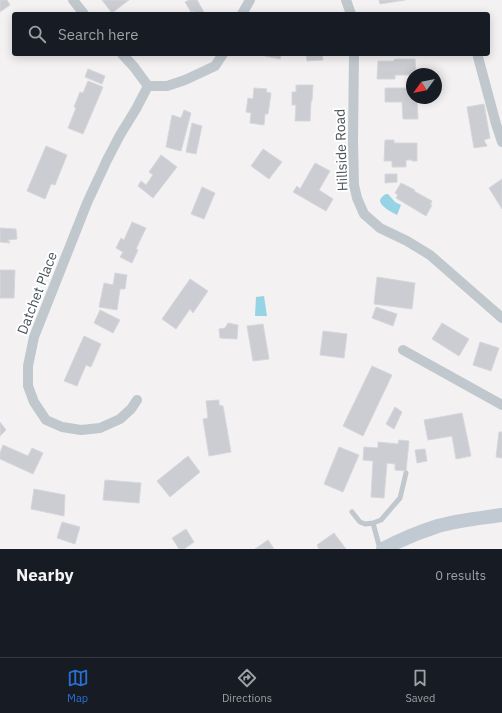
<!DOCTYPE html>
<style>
:root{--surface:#171b24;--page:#242831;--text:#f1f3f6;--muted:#9ea1a6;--line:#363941;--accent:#2970d5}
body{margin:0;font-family:"IBM Plex Sans",sans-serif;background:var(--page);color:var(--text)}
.compass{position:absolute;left:406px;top:68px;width:36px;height:36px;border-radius:50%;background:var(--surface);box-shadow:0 2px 10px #0003;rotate:237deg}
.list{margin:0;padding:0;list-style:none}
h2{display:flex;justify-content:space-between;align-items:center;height:52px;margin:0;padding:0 16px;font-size:17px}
h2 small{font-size:13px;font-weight:400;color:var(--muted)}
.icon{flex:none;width:22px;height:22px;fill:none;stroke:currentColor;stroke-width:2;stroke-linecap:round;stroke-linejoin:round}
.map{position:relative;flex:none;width:502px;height:549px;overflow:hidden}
.search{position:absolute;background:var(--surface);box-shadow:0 2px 10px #0003;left:12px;right:12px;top:12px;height:44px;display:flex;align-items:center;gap:10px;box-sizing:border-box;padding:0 14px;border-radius:4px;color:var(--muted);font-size:15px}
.sheet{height:108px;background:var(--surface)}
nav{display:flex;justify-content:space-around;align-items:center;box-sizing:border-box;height:56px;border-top:1px solid var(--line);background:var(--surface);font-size:11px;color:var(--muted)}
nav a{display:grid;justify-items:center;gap:2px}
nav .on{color:var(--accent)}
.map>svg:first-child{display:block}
.water{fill:#95d3e5}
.building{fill:#cbcdd3;stroke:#d6d7dc}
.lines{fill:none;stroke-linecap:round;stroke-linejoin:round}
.service{stroke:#c0c8ce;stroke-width:5}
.minor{stroke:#c0c8ce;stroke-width:10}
.secondary{stroke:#c1c9d3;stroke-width:14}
.labels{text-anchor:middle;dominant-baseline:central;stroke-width:4;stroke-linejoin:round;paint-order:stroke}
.street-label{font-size:14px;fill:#4a545d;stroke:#fff}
</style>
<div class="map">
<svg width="502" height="549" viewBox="0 0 502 549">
<rect width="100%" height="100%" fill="#f3f1f1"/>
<path class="water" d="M386 194H388L395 202 401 205 397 215C393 213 381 207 380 201 380 198 384 195 386 194Z
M264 296 267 316H255L256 297Z"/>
<path class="building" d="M0 0H7L10 5 0 12Z
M102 0H129L112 13Z
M189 0H197L205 14H196L194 11 191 12 185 2Z
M379 0H405L380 4Z
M266 54H281L280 59 265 56Z
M306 54H322L323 60 307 61Z
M395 59H415L416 74H412V75H395V79H377L378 61H393Z
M88 69 105 76 102 84 85 77Z
M88 81 103 87 83 134 68 128 76 108 74 107 80 92 83 93Z
M296 85H313L312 101H311L310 121H295L296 105H292V92H296Z
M254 88 267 89 266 92 271 93 268 114H265L264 125 250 123 251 113 246 112 248 98 253 99Z
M385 88H412V98H417L418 119H403L402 102H385Z
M484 104 490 138 484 140 487 146 474 148 467 107Z
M184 110 191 113 181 151 166 147 172 115 181 118Z
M192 123 202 126 196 154 186 152Z
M385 140H394V143H417V161H412V160H406V167H392V161H384Z
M46 146 67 155 55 185 51 184 45 199 27 191Z
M263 149 282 162 269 179 251 166Z
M161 155 177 167 153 198 138 186 141 181 146 185 153 175 149 172Z
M315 163 330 171 319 190 333 199 326 211 293 192 297 186 300 189Z
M385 174H397V182L385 183Z
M502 179V209L489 188Z
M401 183 415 190 414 191 432 201 430 205H432L426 216 396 198 398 195 395 193Z
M202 187 215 193 204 219 191 214Z
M132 222 146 228 136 249 138 250 132 263 120 257 123 252 116 248 121 238 124 240Z
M0 228 16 229 17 239 8 240 10 243 0 242Z
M0 270H15L14 298H0Z
M115 273 127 275 125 289H120L117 310 99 307 104 283 113 285Z
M377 277 415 283 412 309 374 304Z
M190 279 208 291 193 313 190 309 176 329 162 319Z
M376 307 397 314 393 326 372 318Z
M100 310 120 320 113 333 94 323Z
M228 323 238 325 237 339 220 338 219 329 225 328Z
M442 323 469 339 459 356 432 339Z
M263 324 269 359 253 361 247 326Z
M323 331 347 334 344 358 320 355Z
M84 336 101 344 91 367 86 365 77 386 64 381Z
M480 342 499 348 491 371 473 365Z
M372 366 392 375 363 436 343 426Z
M219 400V405L223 406 231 452 209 456 203 419 208 418 206 401Z
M395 407 402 412 394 429 386 424Z
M462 413 471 456 456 459 452 436 428 440 424 420Z
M0 422 6 430 0 436Z
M499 432H502V458L496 457Z
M399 440 409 441 406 471 395 470V464L387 463 384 498 371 497 373 461 363 460 364 447 378 448V442L398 444Z
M3 445 28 456 32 448 43 453 33 474 0 459V453Z
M339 447 359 455 343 492 324 484Z
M425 449 427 461 417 463 415 450Z
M188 456 200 472 170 497 157 481Z
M105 480 141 483 139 503 103 500Z
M34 489 65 495 64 516 31 509Z
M62 522 80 527 75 544 57 538Z
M186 529 194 542 184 549H179L172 538Z
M334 533 346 549H319L317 545Z
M268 540 274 549H255Z"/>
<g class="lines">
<path class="service" d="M352 512 360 522 365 524 373 523 381 520 400 498 406 473
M373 523 380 549"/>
<path class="minor" d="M73 0 84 14
M346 0 351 14
M242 14 250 0
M122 54 134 67 148 86
M354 54 353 141 354 185 357 198 364 214 380 228 407 241 430 255 502 318
M478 57 496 124 502 142
M148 86H167L185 80 215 66 223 54
M403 350 502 405
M137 400 131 409 120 419 100 428 81 430 62 427 46 420 34 402 28 386V366L34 337 87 203 107 160 120 135 136 109 148 86"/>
<path class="secondary" d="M383 549C400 540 419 532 438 526 459 520 481 518 502 515"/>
</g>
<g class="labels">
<g class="street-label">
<text transform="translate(341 150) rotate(-92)">Hillside Road</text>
<text transform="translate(37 293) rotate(-69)">Datchet Place</text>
</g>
</g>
</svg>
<svg class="compass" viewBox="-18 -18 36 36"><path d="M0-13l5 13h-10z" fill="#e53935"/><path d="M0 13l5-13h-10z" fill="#9ea1a6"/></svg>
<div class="search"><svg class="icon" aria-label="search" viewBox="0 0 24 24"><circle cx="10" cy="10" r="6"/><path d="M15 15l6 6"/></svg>Search here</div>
</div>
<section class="sheet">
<h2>Nearby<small>0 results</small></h2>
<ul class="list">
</ul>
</section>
<nav>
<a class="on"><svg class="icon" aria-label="map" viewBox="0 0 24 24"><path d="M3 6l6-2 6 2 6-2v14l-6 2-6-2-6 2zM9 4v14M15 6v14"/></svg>Map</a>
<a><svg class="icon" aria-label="directions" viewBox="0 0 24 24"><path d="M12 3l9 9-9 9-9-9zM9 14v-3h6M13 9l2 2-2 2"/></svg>Directions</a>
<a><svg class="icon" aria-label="saved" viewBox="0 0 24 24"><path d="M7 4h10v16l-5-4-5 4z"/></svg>Saved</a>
</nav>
